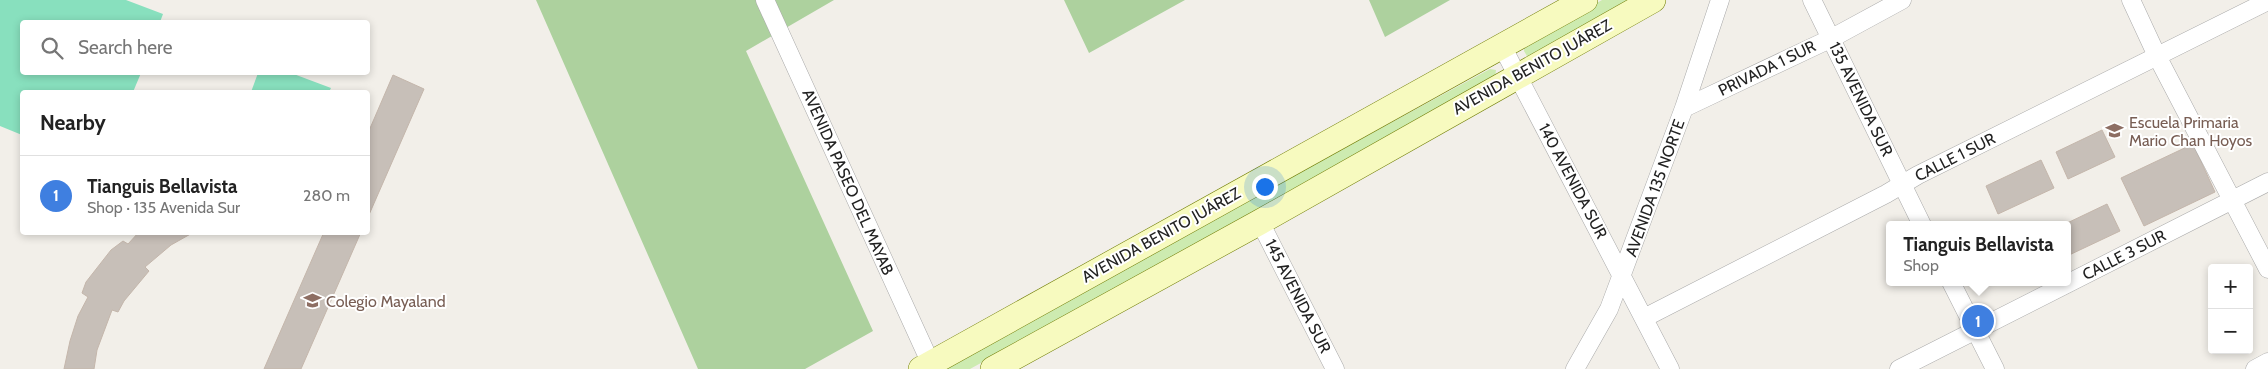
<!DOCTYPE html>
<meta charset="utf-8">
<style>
:root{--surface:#fff;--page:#f2f2f2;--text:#222;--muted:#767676;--line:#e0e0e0;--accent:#7c3aed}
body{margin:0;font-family:Cabin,sans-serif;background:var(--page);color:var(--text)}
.controls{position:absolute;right:15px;bottom:15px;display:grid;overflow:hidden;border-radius:5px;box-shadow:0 2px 8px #0003}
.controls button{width:45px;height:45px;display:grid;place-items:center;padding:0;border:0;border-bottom:1px solid var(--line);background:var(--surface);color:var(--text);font:25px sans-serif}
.you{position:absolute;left:1264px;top:186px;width:18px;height:18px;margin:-12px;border:4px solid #fff;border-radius:50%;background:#1a73e8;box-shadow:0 0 0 8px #1a73e833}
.badge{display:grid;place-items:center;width:32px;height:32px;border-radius:50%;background:var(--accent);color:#fff;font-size:16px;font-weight:700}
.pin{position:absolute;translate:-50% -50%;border:2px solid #fff;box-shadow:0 1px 5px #0006}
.popup{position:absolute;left:1886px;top:221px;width:185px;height:65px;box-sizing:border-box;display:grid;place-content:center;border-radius:5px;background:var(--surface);filter:drop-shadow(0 1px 4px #0005);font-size:16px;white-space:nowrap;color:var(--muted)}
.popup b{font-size:19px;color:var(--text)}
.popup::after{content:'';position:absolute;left:50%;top:100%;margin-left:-10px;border:10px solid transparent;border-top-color:var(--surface)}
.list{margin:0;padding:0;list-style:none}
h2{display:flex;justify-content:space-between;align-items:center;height:65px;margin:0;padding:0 20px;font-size:21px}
h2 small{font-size:16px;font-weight:400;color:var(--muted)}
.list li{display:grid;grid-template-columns:32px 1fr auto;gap:15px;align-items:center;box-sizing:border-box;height:80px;padding:0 20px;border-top:1px solid var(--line)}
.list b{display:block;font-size:19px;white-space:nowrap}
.list p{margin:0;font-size:16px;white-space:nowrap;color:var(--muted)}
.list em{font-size:16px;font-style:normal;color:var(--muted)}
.icon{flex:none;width:28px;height:28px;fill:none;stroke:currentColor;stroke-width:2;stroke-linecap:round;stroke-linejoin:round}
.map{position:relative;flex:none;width:2268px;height:369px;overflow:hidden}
.search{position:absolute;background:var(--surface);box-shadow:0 2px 8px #0003;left:20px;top:20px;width:350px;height:55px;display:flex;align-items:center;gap:12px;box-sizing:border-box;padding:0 18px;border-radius:5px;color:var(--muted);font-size:19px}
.panel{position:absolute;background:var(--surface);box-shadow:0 2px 8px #0003;left:20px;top:90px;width:350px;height:145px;border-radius:5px}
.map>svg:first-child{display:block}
.grass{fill:#cdebb0}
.forest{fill:#add19e}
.pitch{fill:#88e0be}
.building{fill:#c7bfb8;stroke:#c4b6ab}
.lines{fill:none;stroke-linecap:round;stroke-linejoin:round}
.minor-casing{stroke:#a9a9a9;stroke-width:19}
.secondary-casing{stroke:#707d05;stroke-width:26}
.minor{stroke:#fff;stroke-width:18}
.secondary{stroke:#f7fabf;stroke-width:25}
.labels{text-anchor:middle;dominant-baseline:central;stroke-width:4;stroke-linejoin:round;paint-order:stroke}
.street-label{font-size:16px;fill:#222;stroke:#fff}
.education-label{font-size:16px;fill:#785e54;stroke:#fff;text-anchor:start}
</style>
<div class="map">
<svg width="2268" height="369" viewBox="0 0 2268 369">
<rect width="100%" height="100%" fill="#f2efe9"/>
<path class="grass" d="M1602 0H1639L1538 56H1527L1524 51 1525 44Z
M1490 69 1496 70 1495 79 970 369H943L1134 262Z"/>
<path class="forest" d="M536 0H834L746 51 873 331 805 369H698Z
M1064 0H1185L1089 53Z
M1369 0H1450L1385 37Z"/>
<path class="pitch" d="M0 0H126L163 14 160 22H22V72L141 73 133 92H22V135L0 126Z
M258 73H291L331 88 329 92H251Z"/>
<path class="building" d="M393 75 424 89 368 217V133Z
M2102 130 2115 157 2068 179 2056 152Z
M2193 144 2215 192 2144 226 2121 178Z
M2041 160 2054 188 1998 214 1986 186Z
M2107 204 2120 231 2067 256V225H2063Z
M139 232H194L171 245 145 267 149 271 124 301 118 312 112 310 97 350 94 369H64L70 341 78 316 88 297 82 293 86 282 111 250 123 241 128 244Z
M324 232H361L301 369H264Z"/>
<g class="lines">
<defs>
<path id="minor" d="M765 0 931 364
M1812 0 1922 225
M2131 0 2157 56 2268 269
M1502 46 1670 369
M1684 108 1832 38 1902 0
M1260 222 1335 369
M1951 282 1995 369
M1644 318 1886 194 1918 175 2268 1
M1575 369 1609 309 1684 108 1720 0
M1899 369 2268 182
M2255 369 2268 362"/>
<path id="secondary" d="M921 369 1585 0
M993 369 1260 222 1653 0"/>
</defs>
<use href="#minor" class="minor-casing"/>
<use href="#secondary" class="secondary-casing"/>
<use href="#minor" class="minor"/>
<use href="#secondary" class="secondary"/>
</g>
<defs>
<symbol id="school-bare" viewBox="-9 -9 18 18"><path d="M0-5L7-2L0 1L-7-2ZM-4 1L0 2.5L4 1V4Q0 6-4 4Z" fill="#8d6e63" stroke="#fff" stroke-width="2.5" paint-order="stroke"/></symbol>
</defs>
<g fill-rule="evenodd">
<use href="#school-bare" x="2102" y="118" width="25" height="25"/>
<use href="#school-bare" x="300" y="288" width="25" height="25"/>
</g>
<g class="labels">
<g class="street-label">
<text transform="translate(1532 67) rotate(-29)">AVENIDA BENITO JUÁREZ</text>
<text transform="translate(1767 68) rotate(-26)">PRIVADA 1 SUR</text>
<text transform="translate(1861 99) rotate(64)">135 AVENIDA SUR</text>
<text transform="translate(1955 157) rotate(-27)">CALLE 1 SUR</text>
<text transform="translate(1573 181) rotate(62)">140 AVENIDA SUR</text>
<text transform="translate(848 182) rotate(66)">AVENIDA PASEO DEL MAYAB</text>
<text transform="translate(1655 188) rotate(-70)">AVENIDA 135 NORTE</text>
<text transform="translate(1161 235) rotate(-29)">AVENIDA BENITO JUÁREZ</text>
<text transform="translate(2124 255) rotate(-27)">CALLE 3 SUR</text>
<text transform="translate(1298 296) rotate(63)">145 AVENIDA SUR</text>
</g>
<g class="education-label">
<text x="2129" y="122">Escuela Primaria<tspan x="2129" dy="18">Mario Chan Hoyos</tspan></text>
<text x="326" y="301">Colegio Mayaland</text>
</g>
</g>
</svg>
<div class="controls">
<button>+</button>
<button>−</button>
</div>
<div class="you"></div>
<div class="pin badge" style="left:1978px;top:321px;background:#3f7fe0">1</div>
<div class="popup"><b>Tianguis Bellavista</b>Shop</div>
<div class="search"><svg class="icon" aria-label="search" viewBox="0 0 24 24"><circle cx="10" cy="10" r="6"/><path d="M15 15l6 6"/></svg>Search here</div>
<section class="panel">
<h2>Nearby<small></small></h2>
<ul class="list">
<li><span class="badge" style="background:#3f7fe0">1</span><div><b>Tianguis Bellavista</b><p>Shop · 135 Avenida Sur</p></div><em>280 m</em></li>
</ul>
</section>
</div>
